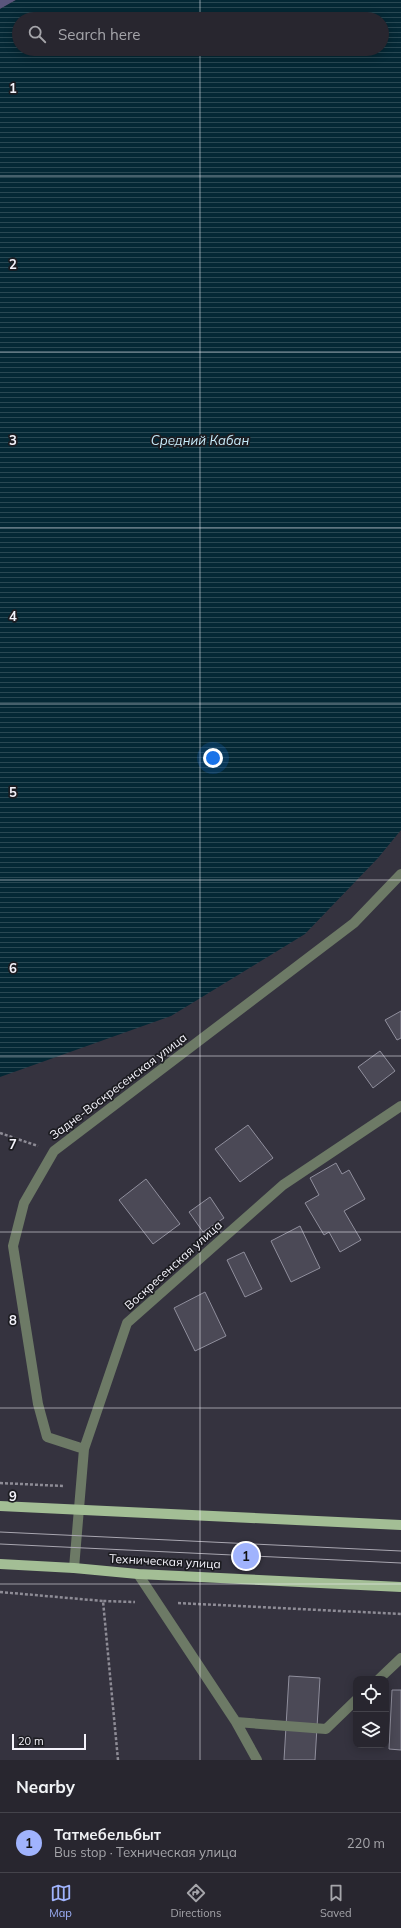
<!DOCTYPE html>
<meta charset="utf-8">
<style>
:root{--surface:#28262f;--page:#302e37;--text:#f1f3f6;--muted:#a5a5aa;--line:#44434b;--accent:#a0b3fd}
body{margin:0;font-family:Mulish,sans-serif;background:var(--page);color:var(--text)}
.controls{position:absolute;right:12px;bottom:12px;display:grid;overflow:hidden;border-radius:8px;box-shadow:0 2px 10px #0003}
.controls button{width:36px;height:36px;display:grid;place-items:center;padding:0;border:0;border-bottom:1px solid var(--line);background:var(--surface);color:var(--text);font:20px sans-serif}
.scale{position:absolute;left:12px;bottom:10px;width:74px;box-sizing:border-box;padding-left:4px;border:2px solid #f4f3fb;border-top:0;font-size:11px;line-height:14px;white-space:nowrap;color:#f4f3fb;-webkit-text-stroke:3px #1c1c21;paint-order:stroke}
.you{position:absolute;left:213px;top:758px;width:14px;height:14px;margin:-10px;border:3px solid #fff;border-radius:50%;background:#1a73e8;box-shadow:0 0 0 6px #1a73e833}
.badge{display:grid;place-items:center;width:26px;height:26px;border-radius:50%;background:var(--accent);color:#111;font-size:13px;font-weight:700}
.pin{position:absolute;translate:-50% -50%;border:2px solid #fff;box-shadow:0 1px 4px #0006}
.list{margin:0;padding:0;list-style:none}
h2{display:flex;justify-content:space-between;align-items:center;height:52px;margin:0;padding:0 16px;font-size:17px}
h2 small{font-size:13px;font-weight:400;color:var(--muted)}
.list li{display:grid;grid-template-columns:26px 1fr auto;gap:12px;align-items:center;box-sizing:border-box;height:60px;padding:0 16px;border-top:1px solid var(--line)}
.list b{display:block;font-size:15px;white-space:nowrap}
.list p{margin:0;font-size:13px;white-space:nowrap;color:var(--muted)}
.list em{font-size:13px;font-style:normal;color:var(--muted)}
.icon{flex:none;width:22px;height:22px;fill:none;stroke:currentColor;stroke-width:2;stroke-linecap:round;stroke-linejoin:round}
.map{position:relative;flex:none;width:401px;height:1760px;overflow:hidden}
.search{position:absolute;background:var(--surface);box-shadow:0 2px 10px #0003;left:12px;right:12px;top:12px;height:44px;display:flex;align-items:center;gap:10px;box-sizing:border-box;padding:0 14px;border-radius:22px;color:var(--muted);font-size:15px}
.sheet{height:112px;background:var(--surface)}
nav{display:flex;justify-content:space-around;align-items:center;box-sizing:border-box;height:56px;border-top:1px solid var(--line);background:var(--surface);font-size:11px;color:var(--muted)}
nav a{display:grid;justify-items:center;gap:2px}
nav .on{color:var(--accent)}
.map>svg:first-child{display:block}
.pitch{fill:#5a557c}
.water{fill:url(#water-rules);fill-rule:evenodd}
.building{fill:#4b4956;stroke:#908f9d}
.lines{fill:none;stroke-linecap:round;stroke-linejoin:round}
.path{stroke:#8e8c96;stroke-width:2.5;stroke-dasharray:3 2;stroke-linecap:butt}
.minor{stroke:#6d7a66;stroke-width:10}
.major{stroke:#a3be95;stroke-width:10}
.tram{stroke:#a9a7b1;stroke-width:1}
.grid{fill:none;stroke:#f4f3fb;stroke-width:1;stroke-opacity:0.55}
.labels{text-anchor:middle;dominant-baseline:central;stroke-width:3.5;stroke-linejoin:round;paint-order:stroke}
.street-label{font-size:12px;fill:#f4f3fb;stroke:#1c1c21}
.water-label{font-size:13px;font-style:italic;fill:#c6eaf9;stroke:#1c1c21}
.grid-label{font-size:13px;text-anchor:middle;font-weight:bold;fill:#f4f3fb;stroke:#1c1c21;stroke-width:3.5;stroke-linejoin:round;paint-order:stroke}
</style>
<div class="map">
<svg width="401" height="1760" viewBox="0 0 401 1760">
<defs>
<pattern id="water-rules" width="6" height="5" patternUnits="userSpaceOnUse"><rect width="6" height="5" fill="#042835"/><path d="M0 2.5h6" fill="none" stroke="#294853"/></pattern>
</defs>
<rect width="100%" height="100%" fill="#35333f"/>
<path class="pitch" d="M0 0H16L0 9Z"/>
<path class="water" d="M16 0H401V830L378 858 305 934 171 1016 0 1077V9ZM19 19H382V49H19Z"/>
<path class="building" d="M401 1011V1038L397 1040 385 1020Z
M380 1051 395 1071 373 1088 358 1067Z
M248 1125 273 1158 240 1182 215 1149Z
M336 1163 342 1174 349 1170 365 1199 344 1211 361 1240 340 1252 329 1232 324 1235 305 1203 319 1195 310 1178Z
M146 1179 180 1224 153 1244 119 1200Z
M210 1197 224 1218 203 1232 189 1212Z
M300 1226 320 1268 291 1282 271 1241Z
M244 1252 262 1289 245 1297 227 1260Z
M205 1292 226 1336 195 1351 174 1308Z
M289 1676 320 1678 315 1760H284Z
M392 1690H401V1750L389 1749Z"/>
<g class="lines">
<path class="path" d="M0 1133 38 1146
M0 1483 63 1486
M0 1592 103 1601
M178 1603 401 1614
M118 1760 103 1601 135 1602"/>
<path class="minor" d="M84 1449 47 1437 38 1404 13 1246 24 1203 54 1151 354 923 401 874
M74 1568 84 1449 127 1323 283 1185 401 1106
M138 1574 236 1722 326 1729 356 1700
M379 1679 401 1658
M236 1722 257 1760"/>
<path class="major" d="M0 1506 401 1525
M0 1564 74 1568 138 1574 401 1587"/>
<path class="tram" d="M0 1532 401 1551
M0 1544 401 1563"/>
</g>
<path class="grid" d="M200 0V19M200 49V1760M0 176H401M0 352H401M0 528H401M0 704H401M0 880H401M0 1056H401M0 1232H401M0 1408H401M0 1584H401"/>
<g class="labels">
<g class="street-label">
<text transform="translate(118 1086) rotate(-37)">Задне-Воскресенская улица</text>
<text transform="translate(173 1265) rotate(-42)">Воскресенская улица</text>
<text transform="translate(165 1561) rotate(3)">Техническая улица</text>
</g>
<g class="water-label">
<text x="200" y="440">Средний Кабан</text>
</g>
</g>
<g class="grid-label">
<text x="13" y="93">1</text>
<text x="13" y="269">2</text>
<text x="13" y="445">3</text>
<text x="13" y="621">4</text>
<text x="13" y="797">5</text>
<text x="13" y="973">6</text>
<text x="13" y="1149">7</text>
<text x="13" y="1325">8</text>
<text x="13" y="1501">9</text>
</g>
</svg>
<div class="controls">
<button><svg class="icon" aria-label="locate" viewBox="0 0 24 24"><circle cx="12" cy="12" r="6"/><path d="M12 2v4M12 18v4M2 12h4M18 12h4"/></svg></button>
<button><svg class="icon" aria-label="layers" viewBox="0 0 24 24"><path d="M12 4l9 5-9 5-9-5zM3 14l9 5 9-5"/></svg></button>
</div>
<div class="scale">20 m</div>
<div class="you"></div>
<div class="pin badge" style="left:246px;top:1556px">1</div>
<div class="search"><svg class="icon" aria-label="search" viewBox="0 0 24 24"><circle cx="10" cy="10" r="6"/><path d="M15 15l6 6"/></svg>Search here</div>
</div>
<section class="sheet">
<h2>Nearby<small></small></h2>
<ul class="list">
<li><span class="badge">1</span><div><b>Татмебельбыт</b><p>Bus stop · Техническая улица</p></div><em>220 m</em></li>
</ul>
</section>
<nav>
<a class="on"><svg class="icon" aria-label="map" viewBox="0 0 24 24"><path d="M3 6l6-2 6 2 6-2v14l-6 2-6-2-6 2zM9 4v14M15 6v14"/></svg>Map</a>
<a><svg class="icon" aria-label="directions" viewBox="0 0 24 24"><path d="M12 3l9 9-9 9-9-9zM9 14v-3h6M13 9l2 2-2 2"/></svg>Directions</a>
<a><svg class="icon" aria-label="saved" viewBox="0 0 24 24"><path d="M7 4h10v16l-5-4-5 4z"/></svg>Saved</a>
</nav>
